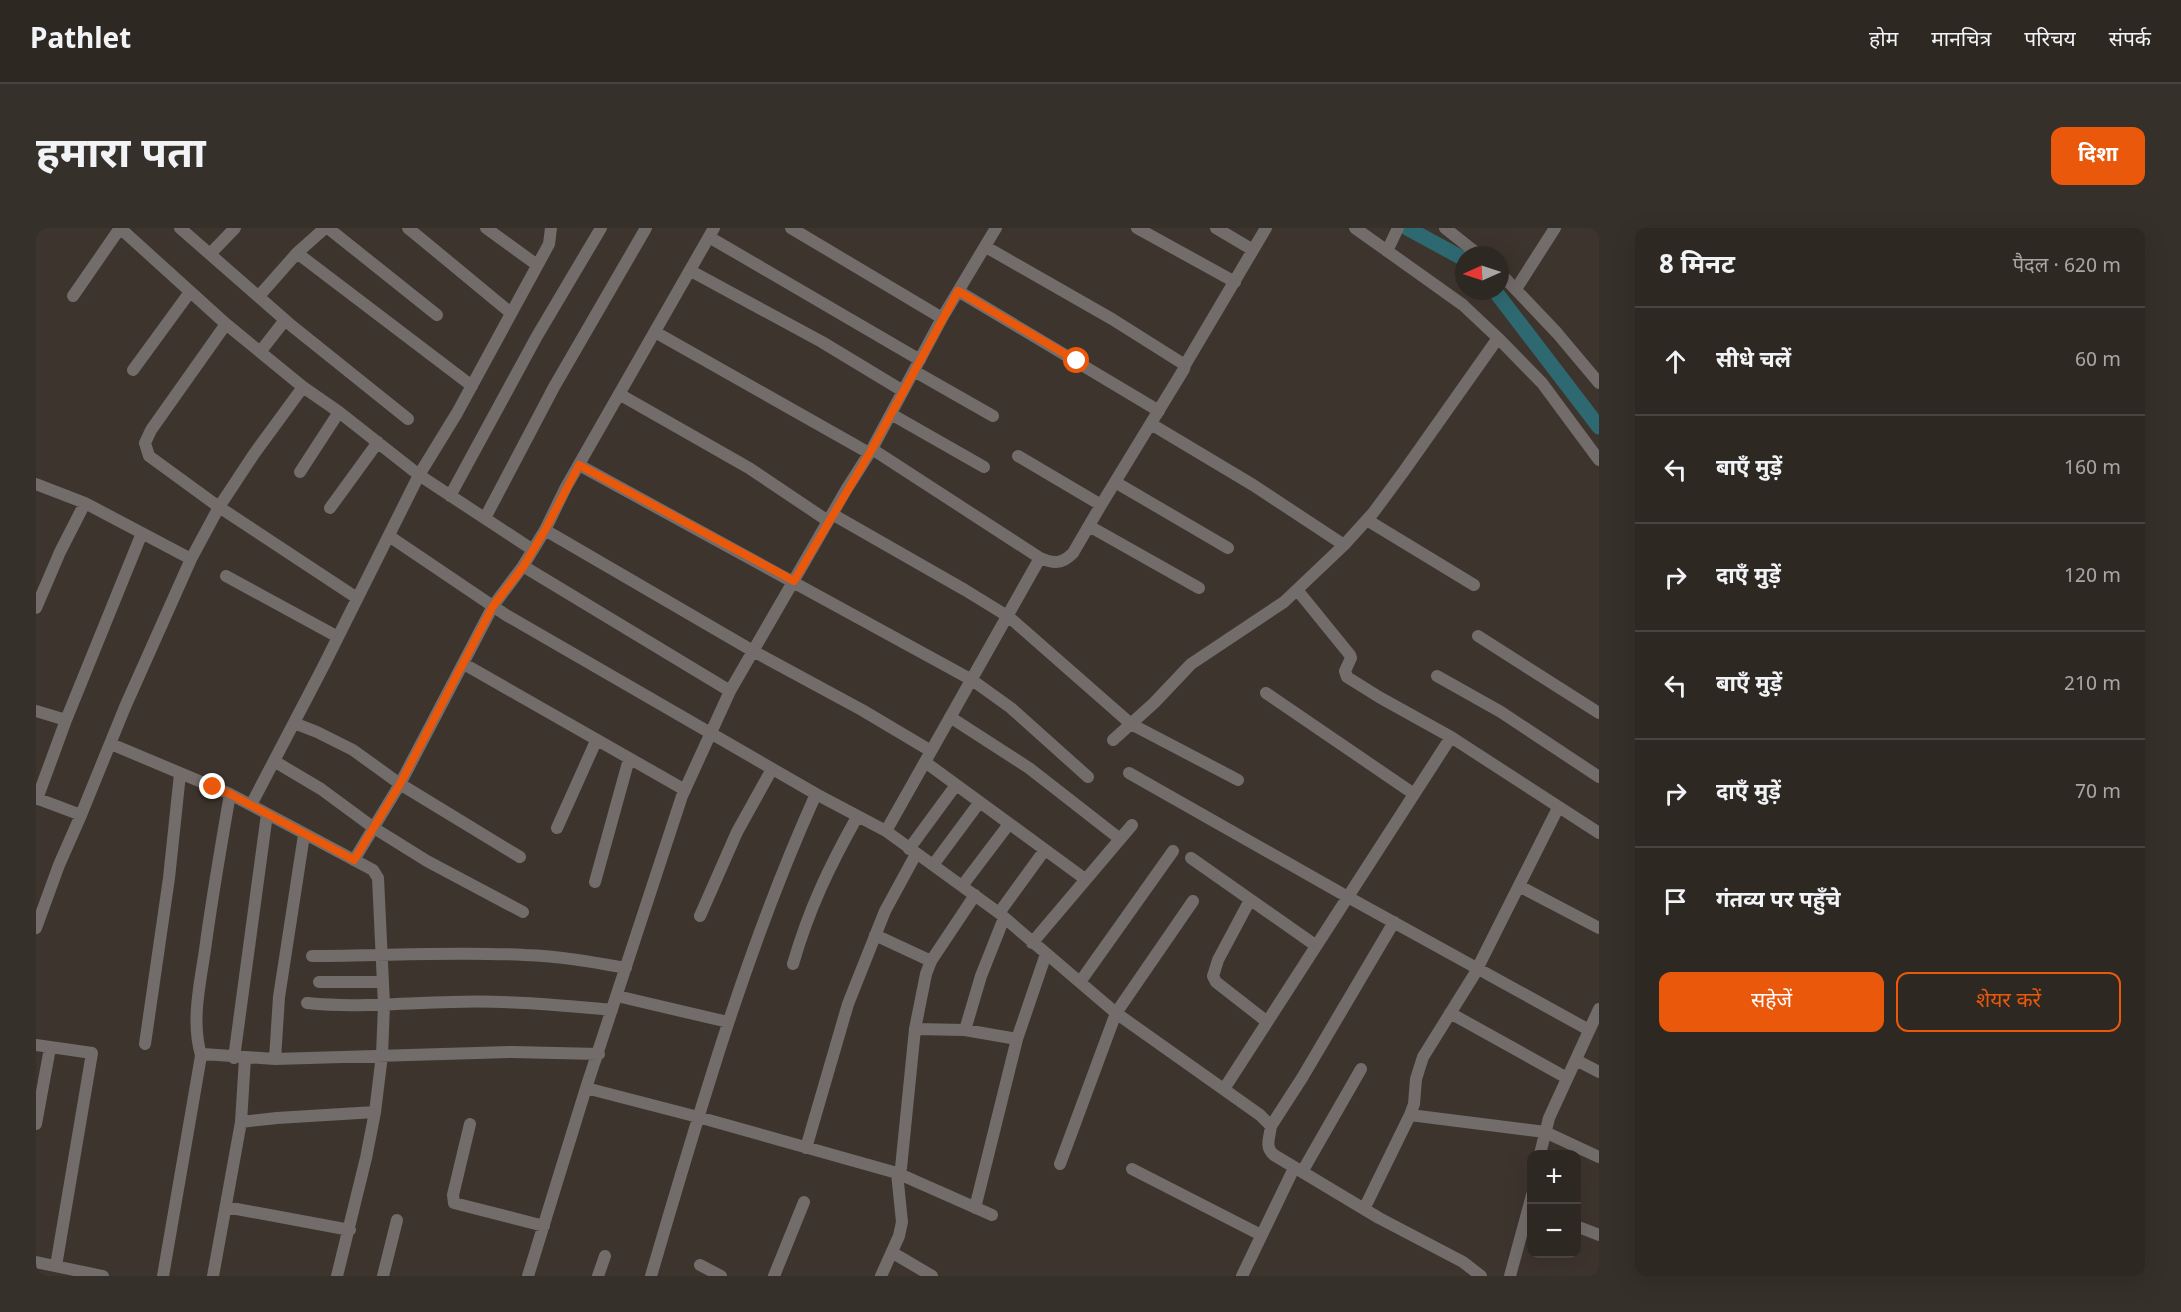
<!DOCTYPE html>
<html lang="hi">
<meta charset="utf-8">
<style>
:root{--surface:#2e2822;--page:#36302a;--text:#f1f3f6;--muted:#a7a6a5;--line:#494440;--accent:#ea580c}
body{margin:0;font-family:Georgia,"Noto Sans Devanagari",serif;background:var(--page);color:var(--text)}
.controls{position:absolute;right:18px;bottom:18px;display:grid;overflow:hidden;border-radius:12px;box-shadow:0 6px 24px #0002}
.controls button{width:54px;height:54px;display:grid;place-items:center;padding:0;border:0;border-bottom:2px solid var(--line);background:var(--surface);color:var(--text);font:30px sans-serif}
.compass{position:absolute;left:1419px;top:18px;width:54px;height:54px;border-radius:50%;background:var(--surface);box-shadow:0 6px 24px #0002;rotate:267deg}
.stop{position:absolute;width:18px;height:18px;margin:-14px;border:4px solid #ea580c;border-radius:50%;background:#fff}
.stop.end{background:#ea580c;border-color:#fff;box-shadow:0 2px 6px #0008}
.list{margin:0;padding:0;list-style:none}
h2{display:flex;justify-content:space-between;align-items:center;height:78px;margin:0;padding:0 24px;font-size:26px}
h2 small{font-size:20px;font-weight:400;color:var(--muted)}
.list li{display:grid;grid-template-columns:39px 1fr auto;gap:18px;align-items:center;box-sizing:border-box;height:108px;padding:0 24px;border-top:2px solid var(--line)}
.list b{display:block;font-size:22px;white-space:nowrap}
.list em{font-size:20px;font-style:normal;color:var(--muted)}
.actions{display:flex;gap:12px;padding:18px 24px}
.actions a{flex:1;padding:14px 0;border:2px solid var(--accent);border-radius:12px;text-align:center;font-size:21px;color:var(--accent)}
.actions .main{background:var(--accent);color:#fff}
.icon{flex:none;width:33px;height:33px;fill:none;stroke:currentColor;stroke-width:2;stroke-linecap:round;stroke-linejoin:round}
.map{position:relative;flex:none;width:1563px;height:1048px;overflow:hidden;border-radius:12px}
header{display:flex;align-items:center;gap:36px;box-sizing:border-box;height:84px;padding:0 30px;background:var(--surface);border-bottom:2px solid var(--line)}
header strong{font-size:28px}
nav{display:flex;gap:33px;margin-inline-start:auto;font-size:21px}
.intro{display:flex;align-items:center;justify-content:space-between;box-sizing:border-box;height:144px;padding:0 36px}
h1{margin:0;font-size:42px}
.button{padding:15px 27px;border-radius:12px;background:var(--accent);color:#fff;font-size:21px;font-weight:700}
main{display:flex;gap:36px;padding:0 36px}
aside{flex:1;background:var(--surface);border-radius:12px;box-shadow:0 6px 24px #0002}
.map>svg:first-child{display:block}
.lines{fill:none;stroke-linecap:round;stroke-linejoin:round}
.canal{stroke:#2e6971;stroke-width:15}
.minor{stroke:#726d6a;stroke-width:12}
.tertiary{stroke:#726d6a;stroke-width:12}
.route{stroke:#ea580c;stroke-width:8}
</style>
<header>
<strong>Pathlet</strong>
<nav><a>होम</a><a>मानचित्र</a><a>परिचय</a><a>संपर्क</a></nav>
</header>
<div class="intro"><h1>हमारा पता</h1><a class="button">दिशा</a></div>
<main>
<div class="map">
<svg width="1563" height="1048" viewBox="0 0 1563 1048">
<rect width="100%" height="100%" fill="#3d352d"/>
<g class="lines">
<path class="canal" d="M1371 0 1428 31
M1459 63 1563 199"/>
<path class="minor" d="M144 0 256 98 372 191
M292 0 401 87
M372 0 475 85
M450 0 501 37
M755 0 906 90
M1101 0 1199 54
M1180 0 1217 22
M1319 0 1427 77 1462 110 1506 155 1563 232
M673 9 884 132
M950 19 1076 91 1149 137
M1351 23 1362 0
M261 25 436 158
M174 26 199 0
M655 43 786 114 867 163
M1480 61 1519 0
M922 63 1123 183
M37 68 84 0 190 96 267 159 303 184 383 247 497 322
M223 68 261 25 289 0
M190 96 115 202 109 215 113 228 183 279 321 370
M619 104 833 225
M224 124 249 92
M97 142 154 64
M878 143 957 188
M583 166 713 240 792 293
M855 186 948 239
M1115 196 1217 257 1308 317
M836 221 1004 330C1018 336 1026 336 1037 325L1065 277 1148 141 1149 137 1230 0
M982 228 1065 277
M543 237 936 452 975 480 1052 549
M264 244 303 184
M1079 254 1192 320
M0 256 49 275 155 331
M414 268 501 108 565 0
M294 280 342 214
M796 286 929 362 973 389 1095 496 1202 552
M449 290 518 159 610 0
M1331 292 1438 357
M1053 298 1163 360
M509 302 717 423 826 482 895 523
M353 308 470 387 780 566 850 603 963 685 1080 785 1224 887 1235 898C1234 909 1228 919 1238 927L1343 990 1427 1034 1445 1048
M487 338 694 463
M190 348 302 409
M1262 363 1314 427 1315 430 1309 443 1311 449 1343 469 1415 509 1563 605
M0 380 24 324 49 275
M1442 408 1563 485
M428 436 649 562
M1401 448 1465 484 1563 549
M1230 465 1378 566
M0 483 30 492
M914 489 993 540 1084 611
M258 495 281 504 317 522 364 556 484 629
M1077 512 1118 475 1155 436 1248 374 1308 317 1337 285 1368 243 1462 110
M75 516 194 566 337 642 342 650 348 777 346 827 339 884 330 930 301 1048
M238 533 285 561 338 600 391 633 487 684
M889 534 1049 651
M1093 545 1310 668 1553 802
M0 570 45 587
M1 571 30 492 106 305
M215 577 286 441 383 247 421 185 513 16 515 0
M1522 580 1438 747 1387 829 1380 851 1378 876 1374 887 1509 904 1563 929
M521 600 560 513
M850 603 1004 330
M873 621 920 557
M1155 630 1279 717
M318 632 364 556 457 378 487 338 509 302 530 259 678 0
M897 637 943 575
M559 654 593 531
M926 658 973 596
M1483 658 1563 700
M1214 672 1182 732 1177 748 1180 754 1230 793
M963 685 1008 623
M664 688 701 604 736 541
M0 700 23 637 45 587 89 479 155 331 183 279 218 226 267 159
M839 707 895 733
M996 715 1096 597
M276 728C347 728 418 723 489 727 523 728 557 734 590 740
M757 736C773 681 793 639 821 589
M283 754H347
M1044 754 1137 623
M581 768 692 794
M271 775C319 780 366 775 415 774 469 772 522 777 576 782
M1414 785 1531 850
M879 801 929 802 981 811
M929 802 945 748 968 690
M109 816 133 650 144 546
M0 817 56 825 20 1038
M165 827C155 793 164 756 169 722 176 669 185 618 194 566
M198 830 231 586
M239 831 243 769 268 607
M1540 832 1563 844
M550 860 662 889 861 945 865 940 879 801 890 746 895 733 939 667
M1188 861 1415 509
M205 894 241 890 339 884
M0 896 14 820
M434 896 417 967 418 975 508 998
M1235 898 1266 850 1358 694
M770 920 812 776 849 683 880 626
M1504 926 1513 890 1563 781
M1024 936 1080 785 1157 673
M1096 941 1225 1007
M1266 944 1325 841
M861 945 956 987
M190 979 314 1002
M939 980 981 811 1010 726
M1328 981 1374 887
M1540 998 1563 1007
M857 1025 896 1048
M0 1034 67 1048
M664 1037 685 1048
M127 1048 165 828 167 826 239 831 476 824 563 826
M177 1048 205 894 209 830
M347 1048 361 992
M492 1048 550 860 646 568 694 463 810 262 836 221 906 90 960 0
M562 1048 569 1028
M615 1048C663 885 710 721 780 566
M738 1048 768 974
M845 1048 863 1008 866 994 861 945
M1206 1048 1258 940
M1474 1048 1496 967"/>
<path class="tertiary" d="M1409 0 1443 27
M1464 45 1521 105 1563 155"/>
</g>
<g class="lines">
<path class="route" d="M177 559 194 566 318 632 364 556 457 378 487 339 509 302 543 237 758 353 836 221 922 63 1041 133"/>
</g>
</svg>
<div class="controls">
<button>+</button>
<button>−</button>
</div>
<svg class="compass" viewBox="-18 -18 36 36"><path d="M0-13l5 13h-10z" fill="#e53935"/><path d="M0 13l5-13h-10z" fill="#a7a6a5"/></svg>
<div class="stop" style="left:1041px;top:133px"></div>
<div class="stop end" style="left:177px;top:559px"></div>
</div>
<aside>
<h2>8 मिनट<small>पैदल · 620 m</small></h2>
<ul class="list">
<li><svg class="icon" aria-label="ahead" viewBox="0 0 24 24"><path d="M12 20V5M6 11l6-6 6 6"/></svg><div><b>सीधे चलें</b></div><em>60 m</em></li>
<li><svg class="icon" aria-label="left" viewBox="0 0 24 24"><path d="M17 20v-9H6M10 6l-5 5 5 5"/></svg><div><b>बाएँ मुड़ें</b></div><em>160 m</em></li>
<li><svg class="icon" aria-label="right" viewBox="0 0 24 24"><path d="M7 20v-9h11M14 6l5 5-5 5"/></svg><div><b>दाएँ मुड़ें</b></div><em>120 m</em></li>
<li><svg class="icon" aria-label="left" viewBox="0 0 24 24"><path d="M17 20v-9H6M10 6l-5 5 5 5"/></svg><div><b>बाएँ मुड़ें</b></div><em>210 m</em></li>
<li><svg class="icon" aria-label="right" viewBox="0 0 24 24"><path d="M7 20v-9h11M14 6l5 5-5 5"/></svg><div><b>दाएँ मुड़ें</b></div><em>70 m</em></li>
<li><svg class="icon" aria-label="arrive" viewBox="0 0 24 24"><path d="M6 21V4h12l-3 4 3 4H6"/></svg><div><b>गंतव्य पर पहुँचे</b></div></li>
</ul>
<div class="actions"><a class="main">सहेजें</a><a>शेयर करें</a></div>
</aside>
</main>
